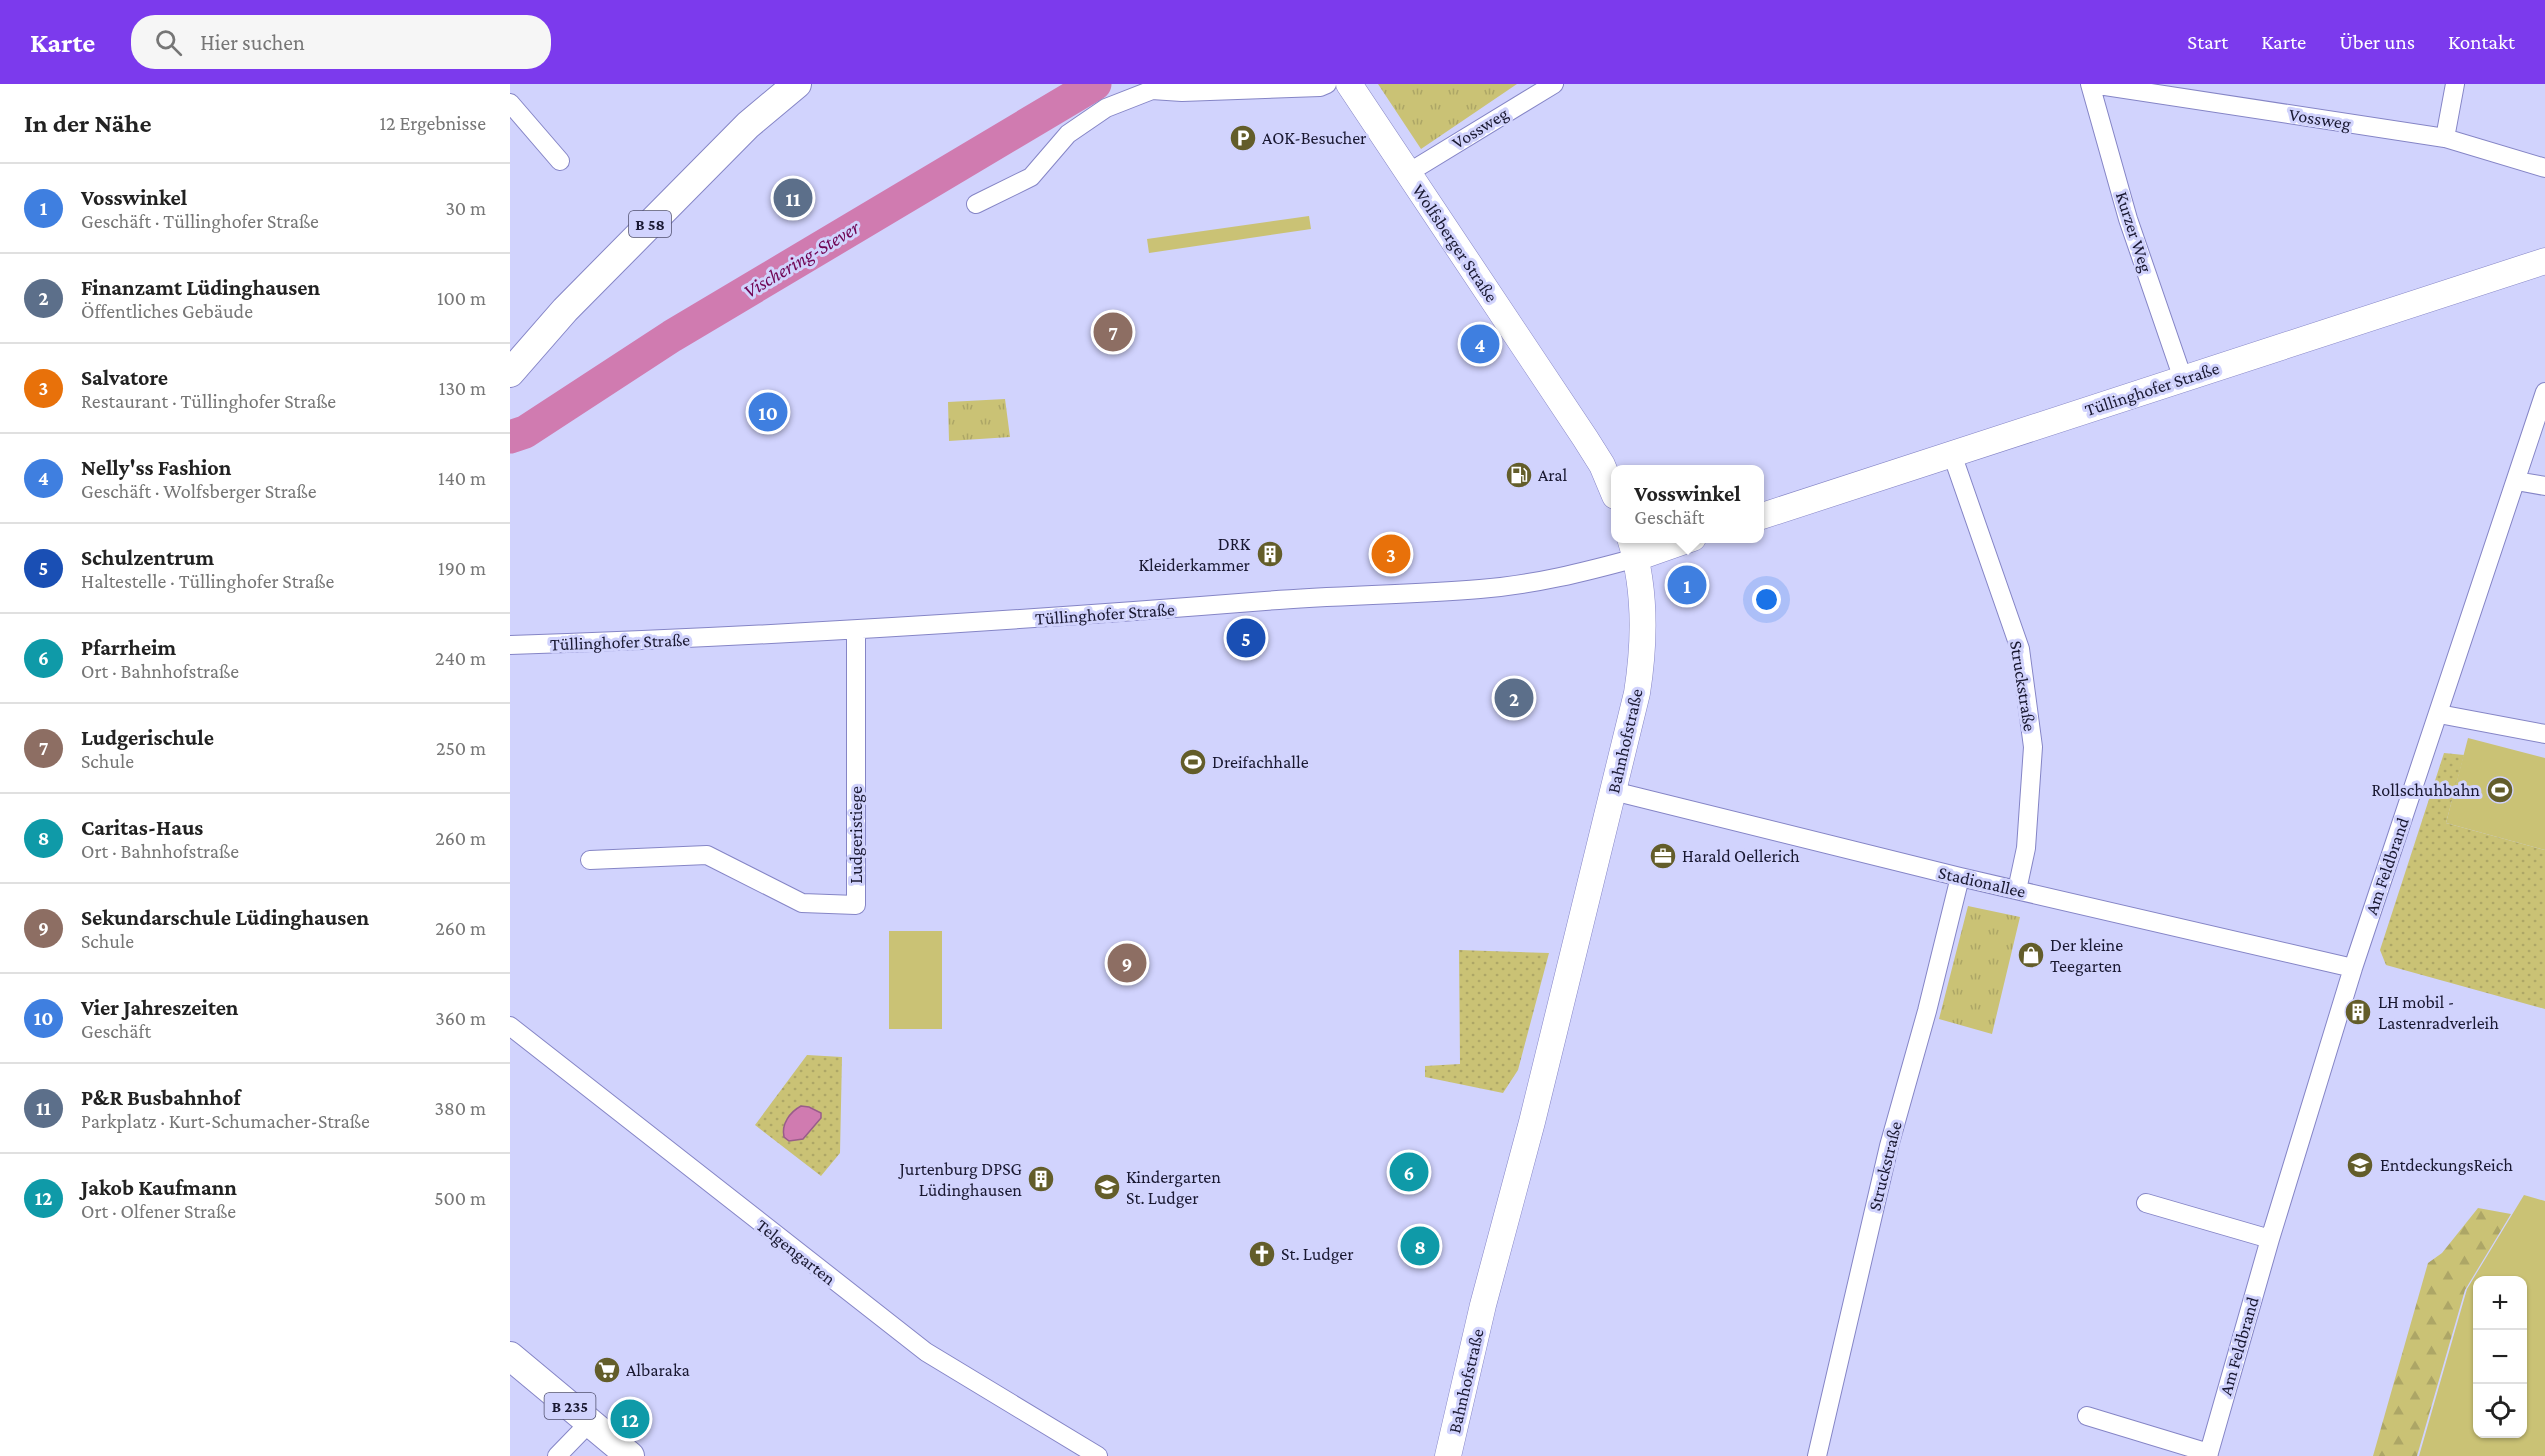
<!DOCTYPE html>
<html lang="de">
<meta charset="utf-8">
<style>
:root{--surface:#fff;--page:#f6f6f6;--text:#222;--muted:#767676;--line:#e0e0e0;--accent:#7c3aed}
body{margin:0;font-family:"Crimson Pro",serif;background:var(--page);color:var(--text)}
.controls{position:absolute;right:18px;bottom:18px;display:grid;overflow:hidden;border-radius:12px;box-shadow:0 2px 4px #0004}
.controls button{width:54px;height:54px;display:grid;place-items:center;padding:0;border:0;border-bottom:2px solid var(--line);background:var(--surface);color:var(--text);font:30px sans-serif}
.you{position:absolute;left:1257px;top:516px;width:21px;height:21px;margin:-15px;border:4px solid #fff;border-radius:50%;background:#1a73e8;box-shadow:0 0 0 9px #1a73e833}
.badge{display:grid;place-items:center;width:39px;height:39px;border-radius:50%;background:var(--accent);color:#fff;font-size:20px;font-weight:700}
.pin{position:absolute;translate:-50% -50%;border:3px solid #fff;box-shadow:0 2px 6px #0006}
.popup{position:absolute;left:1101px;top:381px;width:153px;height:78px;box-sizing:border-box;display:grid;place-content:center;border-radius:12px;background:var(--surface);filter:drop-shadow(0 2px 4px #0005);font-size:20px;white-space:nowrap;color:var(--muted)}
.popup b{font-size:22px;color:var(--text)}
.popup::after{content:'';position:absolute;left:50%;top:100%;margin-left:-12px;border:12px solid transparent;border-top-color:var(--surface)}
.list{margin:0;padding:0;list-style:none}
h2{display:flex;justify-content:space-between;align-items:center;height:78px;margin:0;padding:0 24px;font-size:26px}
h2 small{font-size:20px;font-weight:400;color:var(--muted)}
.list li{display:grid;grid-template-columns:39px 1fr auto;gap:18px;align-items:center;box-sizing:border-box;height:90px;padding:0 24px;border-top:2px solid var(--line)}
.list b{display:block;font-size:22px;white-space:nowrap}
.list p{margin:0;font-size:20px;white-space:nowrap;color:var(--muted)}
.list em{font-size:20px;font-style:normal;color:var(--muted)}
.icon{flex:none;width:33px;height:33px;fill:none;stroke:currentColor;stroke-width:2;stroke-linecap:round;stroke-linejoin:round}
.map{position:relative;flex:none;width:2035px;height:1372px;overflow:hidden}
header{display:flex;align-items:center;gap:36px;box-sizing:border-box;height:84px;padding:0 30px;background:var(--accent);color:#fff}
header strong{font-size:28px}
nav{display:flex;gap:33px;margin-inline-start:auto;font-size:21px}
.search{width:420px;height:54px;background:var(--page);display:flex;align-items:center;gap:15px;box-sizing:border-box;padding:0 21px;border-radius:24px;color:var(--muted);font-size:22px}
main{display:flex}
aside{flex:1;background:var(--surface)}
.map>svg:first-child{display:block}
.grass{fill:url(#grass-dots)}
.forest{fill:url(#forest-firs)}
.park{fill:url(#park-tufts)}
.pitch{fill:#cac275;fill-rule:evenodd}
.water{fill:#d07bb0;stroke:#995d8a;stroke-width:1.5}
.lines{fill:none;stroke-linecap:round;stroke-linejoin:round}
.river{stroke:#d07bb0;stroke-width:33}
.street-casing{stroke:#8585c6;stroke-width:20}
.secondary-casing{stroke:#8585c6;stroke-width:27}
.primary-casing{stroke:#8585c6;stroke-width:30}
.street{stroke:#fff;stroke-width:18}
.secondary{stroke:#fff;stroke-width:26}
.primary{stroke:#fff;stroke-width:28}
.labels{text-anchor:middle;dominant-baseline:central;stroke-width:6;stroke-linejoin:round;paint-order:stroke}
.shield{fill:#d1d3fd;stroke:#50506e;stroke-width:1.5}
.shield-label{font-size:16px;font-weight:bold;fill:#191831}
.street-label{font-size:18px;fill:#191831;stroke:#d1d3fd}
.poi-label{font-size:18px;fill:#191831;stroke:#d1d3fd;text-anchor:start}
.water-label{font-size:20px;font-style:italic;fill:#6f0453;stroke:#d1d3fd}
</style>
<header>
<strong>Karte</strong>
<div class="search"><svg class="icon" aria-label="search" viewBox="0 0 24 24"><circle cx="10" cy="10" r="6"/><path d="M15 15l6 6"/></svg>Hier suchen</div>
<nav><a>Start</a><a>Karte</a><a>Über uns</a><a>Kontakt</a></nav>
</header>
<main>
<aside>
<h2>In der Nähe<small>12 Ergebnisse</small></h2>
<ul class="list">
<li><span class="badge" style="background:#3f7fe0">1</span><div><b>Vosswinkel</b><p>Geschäft · Tüllinghofer Straße</p></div><em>30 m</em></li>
<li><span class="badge" style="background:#5c6f8a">2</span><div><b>Finanzamt Lüdinghausen</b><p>Öffentliches Gebäude</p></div><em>100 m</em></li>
<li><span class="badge" style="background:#e8710a">3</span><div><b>Salvatore</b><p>Restaurant · Tüllinghofer Straße</p></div><em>130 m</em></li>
<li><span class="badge" style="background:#3f7fe0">4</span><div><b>Nelly'ss Fashion</b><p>Geschäft · Wolfsberger Straße</p></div><em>140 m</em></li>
<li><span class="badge" style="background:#1a4fb4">5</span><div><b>Schulzentrum</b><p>Haltestelle · Tüllinghofer Straße</p></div><em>190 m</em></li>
<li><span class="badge" style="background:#0f9aa8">6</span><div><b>Pfarrheim</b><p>Ort · Bahnhofstraße</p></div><em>240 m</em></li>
<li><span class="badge" style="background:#8d6e63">7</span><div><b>Ludgerischule</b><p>Schule</p></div><em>250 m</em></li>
<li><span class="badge" style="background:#0f9aa8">8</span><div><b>Caritas-Haus</b><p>Ort · Bahnhofstraße</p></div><em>260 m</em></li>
<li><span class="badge" style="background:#8d6e63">9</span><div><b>Sekundarschule Lüdinghausen</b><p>Schule</p></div><em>260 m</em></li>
<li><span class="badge" style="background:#3f7fe0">10</span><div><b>Vier Jahreszeiten</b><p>Geschäft</p></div><em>360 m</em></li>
<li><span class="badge" style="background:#5c6f8a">11</span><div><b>P&amp;R Busbahnhof</b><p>Parkplatz · Kurt-Schumacher-Straße</p></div><em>380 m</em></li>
<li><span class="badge" style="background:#0f9aa8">12</span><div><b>Jakob Kaufmann</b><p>Ort · Olfener Straße</p></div><em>500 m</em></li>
</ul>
</aside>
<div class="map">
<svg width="2035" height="1372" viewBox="0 0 2035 1372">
<defs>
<pattern id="grass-dots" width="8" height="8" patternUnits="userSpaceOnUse" patternTransform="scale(1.5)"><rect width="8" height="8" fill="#cac275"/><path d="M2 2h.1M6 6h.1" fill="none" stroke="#ada666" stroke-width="1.8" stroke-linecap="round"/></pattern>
<pattern id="forest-firs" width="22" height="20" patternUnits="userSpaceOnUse" patternTransform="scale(1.5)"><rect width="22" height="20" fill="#cac275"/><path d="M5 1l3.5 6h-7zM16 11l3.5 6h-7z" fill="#ada666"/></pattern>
<pattern id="park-tufts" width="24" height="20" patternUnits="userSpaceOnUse" patternTransform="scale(1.5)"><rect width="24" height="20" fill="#cac275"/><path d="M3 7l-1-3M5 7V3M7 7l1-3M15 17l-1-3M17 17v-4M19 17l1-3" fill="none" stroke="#ada666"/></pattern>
</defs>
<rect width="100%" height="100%" fill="#d1d3fd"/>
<path class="grass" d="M1934 669 1954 671 1936 739 2035 766V925L1876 881 1870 866Z
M949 866 1039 869 1008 986 993 1009 915 993V982L950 980Z
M297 971 332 973 330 1069 311 1092 245 1041Z"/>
<path class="forest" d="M1968 1124 2001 1130 1955 1206 1907 1372H1863L1918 1179 1932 1169Z"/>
<path class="park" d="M868 0H1007L911 65Z
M495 315 500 353 439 357 438 318Z
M1458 822 1510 833 1482 950 1429 935Z"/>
<path class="pitch" d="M799 132 801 145 639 169 637 155Z
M1958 654 2035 674V766L1936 739Z
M379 847H432V945H379Z
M2014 1111 2035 1117V1372H1909L1957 1205ZM1968 1196H2012V1350H1968Z"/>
<path class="water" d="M291 1022 299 1023 311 1029V1034L293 1055 279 1057 274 1053C271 1040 280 1028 291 1022Z"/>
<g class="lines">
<path class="river" d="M0 353 15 348 162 252 585 0"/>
<defs>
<path id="street" d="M1580 0 1618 135 1673 295
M1582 0 1935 54 2035 84
M0 19 50 77
M1935 54 1945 0
M898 89 1044 0
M466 120 521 93 558 50 596 24 642 6 672 8 810 3 817 0
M1442 370 1510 565 1523 663 1516 764 1507 806
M2006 397 2035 402
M0 561C252 553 503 537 755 517 826 511 899 511 970 505 1023 501 1075 488 1126 474
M1929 630 2035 650
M1103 707 1450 793 1843 884
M80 776 197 771 292 819 346 821V546
M0 942 416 1268 588 1372
M1636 1119 1760 1155
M1577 1332 1699 1369
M47 1372 80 1338
M1307 1372 1379 1062 1417 927 1450 793
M1698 1372 1760 1155 1843 884 2035 308"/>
<path id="secondary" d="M839 0 1075 354 1092 381 1105 412
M1249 433 2035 177
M1126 474 1183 454
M938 1372 973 1221 1022 1038 1127 609C1135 558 1136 504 1120 454"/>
<path id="primary" d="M0 289 55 226 238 41 287 0
M0 1272 120 1372"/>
</defs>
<use href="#street" class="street-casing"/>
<use href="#secondary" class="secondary-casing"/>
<use href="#primary" class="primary-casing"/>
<use href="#street" class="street"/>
<use href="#secondary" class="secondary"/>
<use href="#primary" class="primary"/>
</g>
<defs>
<symbol id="parking-disc" viewBox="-11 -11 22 22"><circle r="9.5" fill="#635d2a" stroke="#d1d3fd"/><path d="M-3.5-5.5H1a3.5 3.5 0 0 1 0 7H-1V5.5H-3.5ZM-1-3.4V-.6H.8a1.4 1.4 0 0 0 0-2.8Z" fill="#fff"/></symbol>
<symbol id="fuel-disc" viewBox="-11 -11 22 22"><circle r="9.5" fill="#635d2a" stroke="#d1d3fd"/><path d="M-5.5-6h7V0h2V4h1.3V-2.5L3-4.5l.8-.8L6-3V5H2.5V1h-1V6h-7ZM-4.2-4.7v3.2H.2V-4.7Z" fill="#fff"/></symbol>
<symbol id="building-disc" viewBox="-11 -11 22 22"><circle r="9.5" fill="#635d2a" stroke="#d1d3fd"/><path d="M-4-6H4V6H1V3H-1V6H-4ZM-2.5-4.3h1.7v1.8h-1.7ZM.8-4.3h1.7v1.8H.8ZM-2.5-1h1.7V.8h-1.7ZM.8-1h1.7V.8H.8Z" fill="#fff"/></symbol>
<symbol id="stadium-disc" viewBox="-11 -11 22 22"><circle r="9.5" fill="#635d2a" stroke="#d1d3fd"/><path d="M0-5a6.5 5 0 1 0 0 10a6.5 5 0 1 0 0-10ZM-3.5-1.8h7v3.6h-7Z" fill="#fff"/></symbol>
<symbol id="office-disc" viewBox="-11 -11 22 22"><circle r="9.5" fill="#635d2a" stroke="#d1d3fd"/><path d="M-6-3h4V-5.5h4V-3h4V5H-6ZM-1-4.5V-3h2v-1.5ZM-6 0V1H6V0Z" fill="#fff"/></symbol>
<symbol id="shop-disc" viewBox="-11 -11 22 22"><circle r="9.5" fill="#635d2a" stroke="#d1d3fd"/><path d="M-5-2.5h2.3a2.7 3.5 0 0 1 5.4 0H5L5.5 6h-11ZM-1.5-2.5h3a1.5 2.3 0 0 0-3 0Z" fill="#fff"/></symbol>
<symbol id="school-disc" viewBox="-11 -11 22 22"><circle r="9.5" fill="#635d2a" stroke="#d1d3fd"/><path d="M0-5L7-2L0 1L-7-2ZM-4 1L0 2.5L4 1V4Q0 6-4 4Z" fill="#fff"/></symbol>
<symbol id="church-disc" viewBox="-11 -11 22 22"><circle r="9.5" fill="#635d2a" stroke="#d1d3fd"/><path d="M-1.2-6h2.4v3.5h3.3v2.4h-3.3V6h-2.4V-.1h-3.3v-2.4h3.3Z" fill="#fff"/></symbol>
<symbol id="supermarket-disc" viewBox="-11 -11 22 22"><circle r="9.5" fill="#635d2a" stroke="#d1d3fd"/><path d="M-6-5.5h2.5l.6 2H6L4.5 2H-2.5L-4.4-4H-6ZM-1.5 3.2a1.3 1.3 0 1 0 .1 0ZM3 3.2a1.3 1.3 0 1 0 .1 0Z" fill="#fff"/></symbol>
</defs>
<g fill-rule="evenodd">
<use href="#parking-disc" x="718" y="39" width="30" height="30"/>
<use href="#fuel-disc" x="994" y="376" width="30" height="30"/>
<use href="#building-disc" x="745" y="455" width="30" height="30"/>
<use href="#stadium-disc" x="668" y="663" width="30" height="30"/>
<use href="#stadium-disc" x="1975" y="691" width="30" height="30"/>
<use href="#office-disc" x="1138" y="757" width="30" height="30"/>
<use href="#shop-disc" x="1506" y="856" width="30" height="30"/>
<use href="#building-disc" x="1833" y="913" width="30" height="30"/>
<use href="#school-disc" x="1835" y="1066" width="30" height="30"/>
<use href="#building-disc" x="516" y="1080" width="30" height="30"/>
<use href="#school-disc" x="582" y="1088" width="30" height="30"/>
<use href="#church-disc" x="737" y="1155" width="30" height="30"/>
<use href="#supermarket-disc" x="82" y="1271" width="30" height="30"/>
</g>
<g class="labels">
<g class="shield">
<rect x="119" y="127" width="42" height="26" rx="4.5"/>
<rect x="34.5" y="1309" width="51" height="26" rx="4.5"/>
</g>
<g class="shield-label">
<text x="140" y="140">B 58</text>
<text x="60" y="1322">B 235</text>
</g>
<g class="street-label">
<text transform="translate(1810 35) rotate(9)">Vossweg</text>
<text transform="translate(970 44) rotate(-32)">Vossweg</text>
<text transform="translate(1624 148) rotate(72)">Kurzer Weg</text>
<text transform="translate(945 159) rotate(56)">Wolfsberger Straße</text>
<text transform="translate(1642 305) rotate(-18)">Tüllinghofer Straße</text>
<text transform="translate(595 530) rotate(-4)">Tüllinghofer Straße</text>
<text transform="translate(110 558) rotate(-2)">Tüllinghofer Straße</text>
<text transform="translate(1513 602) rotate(81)">Struckstraße</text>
<text transform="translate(1115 657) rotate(-77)">Bahnhofstraße</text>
<text transform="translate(346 751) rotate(-90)">Ludgeristiege</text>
<text transform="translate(1877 782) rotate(-71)">Am Feldbrand</text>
<text transform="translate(1472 798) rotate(13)">Stadionallee</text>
<text transform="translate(1375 1082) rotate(-76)">Struckstraße</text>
<text transform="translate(286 1168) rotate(38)">Telgengarten</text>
<text transform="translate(1729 1262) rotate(-74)">Am Feldbrand</text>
<text transform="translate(956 1297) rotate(-77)">Bahnhofstraße</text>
</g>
<g class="poi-label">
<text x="752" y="54">AOK-Besucher</text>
<text x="1028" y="391">Aral</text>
<text x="740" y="460" text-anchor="end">DRK<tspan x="740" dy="21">Kleiderkammer</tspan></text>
<text x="702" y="678">Dreifachhalle</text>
<text x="1970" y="706" text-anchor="end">Rollschuhbahn</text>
<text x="1172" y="772">Harald Oellerich</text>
<text x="1540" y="861">Der kleine<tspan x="1540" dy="21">Teegarten</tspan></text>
<text x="1868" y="918">LH mobil -<tspan x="1868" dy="21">Lastenradverleih</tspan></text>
<text x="1870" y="1081">EntdeckungsReich</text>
<text x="512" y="1085" text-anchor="end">Jurtenburg DPSG<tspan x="512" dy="21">Lüdinghausen</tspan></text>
<text x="616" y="1093">Kindergarten<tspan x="616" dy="21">St. Ludger</tspan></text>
<text x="771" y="1170">St. Ludger</text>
<text x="116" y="1286">Albaraka</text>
</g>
<g class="water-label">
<text transform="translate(291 175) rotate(-31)">Vischering-Stever</text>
</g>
</g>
</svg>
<div class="controls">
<button>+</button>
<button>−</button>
<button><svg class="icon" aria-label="locate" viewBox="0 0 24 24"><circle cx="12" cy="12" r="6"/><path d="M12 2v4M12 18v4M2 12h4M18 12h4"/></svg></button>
</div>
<div class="you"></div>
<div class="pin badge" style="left:1177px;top:501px;background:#3f7fe0">1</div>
<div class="popup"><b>Vosswinkel</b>Geschäft</div>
<div class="pin badge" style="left:1004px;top:614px;background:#5c6f8a">2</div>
<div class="pin badge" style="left:881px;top:470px;background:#e8710a">3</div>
<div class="pin badge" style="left:970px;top:260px;background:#3f7fe0">4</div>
<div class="pin badge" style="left:736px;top:554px;background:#1a4fb4">5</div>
<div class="pin badge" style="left:899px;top:1088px;background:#0f9aa8">6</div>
<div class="pin badge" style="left:603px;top:248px;background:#8d6e63">7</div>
<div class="pin badge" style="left:910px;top:1162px;background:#0f9aa8">8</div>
<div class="pin badge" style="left:617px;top:879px;background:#8d6e63">9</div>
<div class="pin badge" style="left:258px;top:328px;background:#3f7fe0">10</div>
<div class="pin badge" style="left:283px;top:114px;background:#5c6f8a">11</div>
<div class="pin badge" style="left:120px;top:1335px;background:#0f9aa8">12</div>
</div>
</main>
